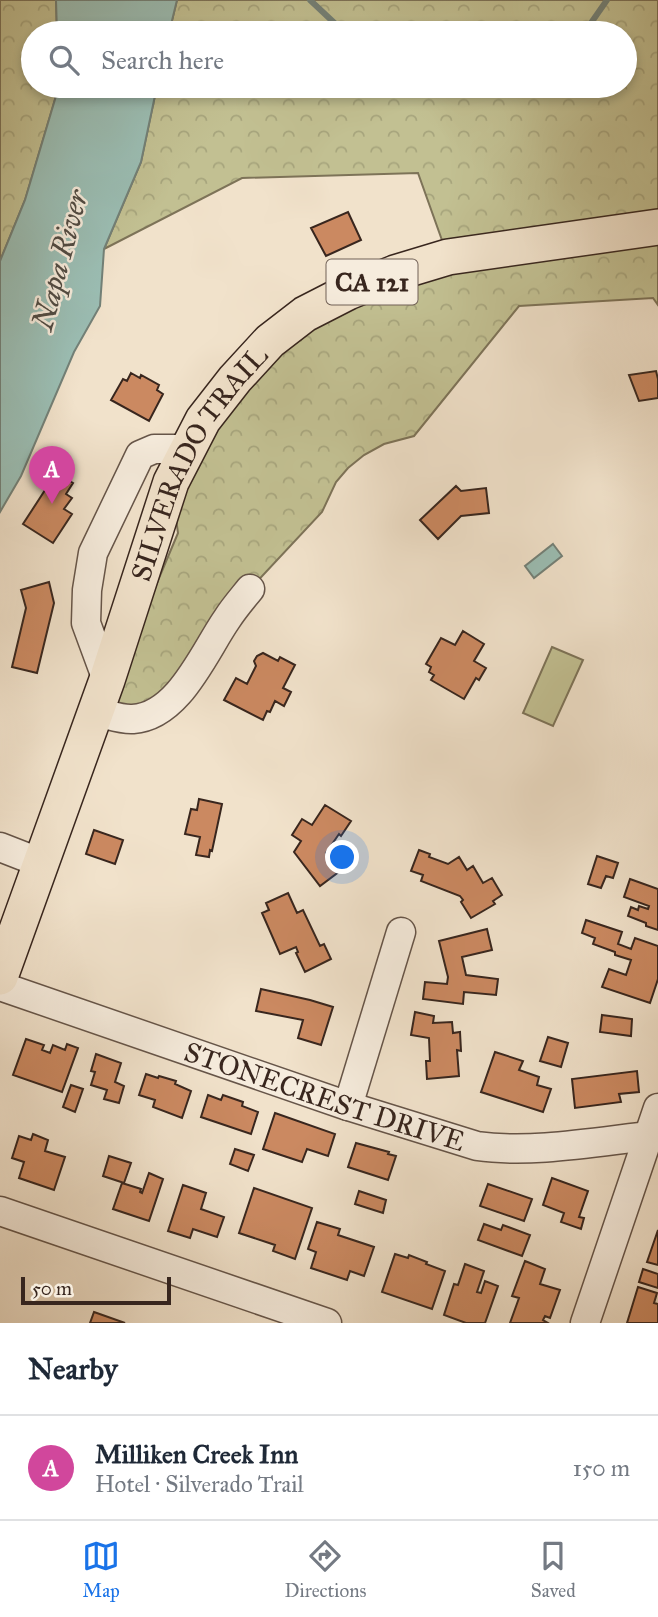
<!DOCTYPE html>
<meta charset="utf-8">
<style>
:root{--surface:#fff;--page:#f2f2f3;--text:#1f2937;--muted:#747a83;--line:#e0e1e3;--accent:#1a73e8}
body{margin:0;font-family:"IM FELL Great Primer",serif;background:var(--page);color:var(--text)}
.scale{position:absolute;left:21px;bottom:18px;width:150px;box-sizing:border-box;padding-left:7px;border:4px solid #38261e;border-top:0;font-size:19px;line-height:24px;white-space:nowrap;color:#38261e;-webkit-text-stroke:5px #f6ecdd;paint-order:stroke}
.you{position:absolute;left:343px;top:858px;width:24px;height:24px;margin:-18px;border:5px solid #fff;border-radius:50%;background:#1a73e8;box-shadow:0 0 0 10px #1a73e833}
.badge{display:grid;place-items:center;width:46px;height:46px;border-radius:50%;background:var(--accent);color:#fff;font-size:23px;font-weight:700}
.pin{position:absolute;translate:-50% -58px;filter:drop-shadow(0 2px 4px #0008)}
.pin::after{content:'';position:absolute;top:37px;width:24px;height:21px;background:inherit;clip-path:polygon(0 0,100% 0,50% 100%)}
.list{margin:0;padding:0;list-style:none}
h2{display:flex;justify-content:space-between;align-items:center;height:91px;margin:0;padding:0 28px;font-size:30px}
h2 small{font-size:23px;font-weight:400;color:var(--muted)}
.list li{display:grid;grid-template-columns:46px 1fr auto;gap:21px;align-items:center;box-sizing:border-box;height:105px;padding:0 28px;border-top:2px solid var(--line)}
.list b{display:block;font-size:26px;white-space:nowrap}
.list p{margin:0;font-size:23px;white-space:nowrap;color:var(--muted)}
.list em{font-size:23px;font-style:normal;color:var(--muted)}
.icon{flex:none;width:38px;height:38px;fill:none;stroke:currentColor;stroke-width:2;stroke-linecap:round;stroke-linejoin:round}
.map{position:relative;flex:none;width:658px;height:1323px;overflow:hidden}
.search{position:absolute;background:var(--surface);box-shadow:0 4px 10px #0003;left:21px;right:21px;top:21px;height:77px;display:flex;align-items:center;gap:18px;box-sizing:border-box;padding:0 24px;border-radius:38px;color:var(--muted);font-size:26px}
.sheet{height:196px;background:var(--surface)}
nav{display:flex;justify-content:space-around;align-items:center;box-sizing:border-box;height:98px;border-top:2px solid var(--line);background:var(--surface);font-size:19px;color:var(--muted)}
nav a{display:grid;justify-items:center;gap:4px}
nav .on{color:var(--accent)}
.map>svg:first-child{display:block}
.grass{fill:#c2c092;stroke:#7d7358;stroke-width:2}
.forest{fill:url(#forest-crowns);stroke:#7d7358;stroke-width:2}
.water{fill:#9bbeb4;stroke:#738178;stroke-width:2}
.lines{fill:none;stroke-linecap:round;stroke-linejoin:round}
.stream{stroke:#738178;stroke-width:6}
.building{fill:#cb8961;stroke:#38261e;stroke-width:2}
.minor-casing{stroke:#665549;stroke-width:31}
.major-casing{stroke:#38261e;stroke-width:38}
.minor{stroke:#f6ecdd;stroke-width:28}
.major{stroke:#f1e2cb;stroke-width:35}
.labels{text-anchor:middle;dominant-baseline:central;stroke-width:5;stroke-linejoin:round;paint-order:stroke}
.shield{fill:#f6ecdd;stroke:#716157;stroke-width:2}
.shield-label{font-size:26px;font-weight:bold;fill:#38261e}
.street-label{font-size:28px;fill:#38261e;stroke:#f6ecdd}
.water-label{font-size:30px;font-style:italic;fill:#514c44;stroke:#f6ecdd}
</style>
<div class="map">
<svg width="658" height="1323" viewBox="0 0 658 1323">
<defs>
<pattern id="forest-crowns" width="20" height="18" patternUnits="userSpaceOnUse" patternTransform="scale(1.75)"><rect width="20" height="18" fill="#c2c092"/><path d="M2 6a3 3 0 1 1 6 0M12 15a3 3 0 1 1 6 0" fill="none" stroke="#a7a57d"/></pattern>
</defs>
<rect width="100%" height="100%" fill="#f1e2cb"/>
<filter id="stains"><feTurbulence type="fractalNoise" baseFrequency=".00286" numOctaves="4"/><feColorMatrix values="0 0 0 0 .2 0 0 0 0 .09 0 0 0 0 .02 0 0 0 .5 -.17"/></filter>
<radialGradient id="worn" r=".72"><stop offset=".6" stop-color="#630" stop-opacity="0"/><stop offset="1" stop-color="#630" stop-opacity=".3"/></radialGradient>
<path class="grass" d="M552 647 583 660 553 726 523 713Z"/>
<path class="forest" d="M0 0H56L57 33H33V86H59L25 200 0 261Z
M177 0H658V305L653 298 519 306 414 436 384 444 364 455 348 468 336 482 322 512 250 589 176 696 100 718 178 533 171 482 270 341 448 257 418 173 242 178 104 249 141 162 157 86H625V33H169Z"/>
<path class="water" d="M56 0H177L169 33H57Z
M59 86H157L141 162 104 249 100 306 74 352 21 476 0 512V261L25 200Z
M553 544 562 556 534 578 525 566Z"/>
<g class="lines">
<path class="stream" d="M310 0 343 31 348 33
M584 33 607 0
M484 86 516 91 531 86"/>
</g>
<path class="building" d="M348 212 361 240 326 256 311 228Z
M656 371 658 379V398L639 401 629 375Z
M131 373 140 378 141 375 159 385 157 390 163 394 149 421 111 400 123 379 127 381Z
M60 475 73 483 66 494 72 498 64 509 72 514 53 543 23 524 49 484 53 487Z
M456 486 461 491 486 488 489 513 461 516 438 539 420 520Z
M49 582 54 603 37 673 12 667 26 608 21 590Z
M463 631 484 644 474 661 486 668 479 680 476 678 464 699 431 680 434 675 429 672 431 667 426 664 441 638 455 645Z
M263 653 278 661 280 657 295 665 283 688 291 692 284 706 275 701 270 712 267 711 263 720 224 700 236 678 247 684 256 666 254 661 257 656Z
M199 799 222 804 212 851 210 850 209 857 196 855 200 837 185 834 191 809 197 810Z
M325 805 351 821 341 836 339 834 326 853 340 871 320 886 294 852 301 841 292 835 302 819 312 825Z
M94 830 123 840 115 864 86 854Z
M419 850 430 854 429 857 448 864 459 857 467 870 473 866 483 883 492 878 502 895 493 901 495 904 471 918 461 902 463 900 460 896 421 881 423 875 411 871Z
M597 856 618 863 613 878 606 876 601 888 588 884Z
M630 879 658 889V930L646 926V923L628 916 631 907 638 910 639 906 648 909 649 906 624 897Z
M288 893 297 913 303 910 320 946 324 944 331 959 305 972 296 953 298 952 296 947 280 954 262 913 269 910 266 903Z
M586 920 622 932 618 944 631 949 635 938 658 946V979L650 1003 602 987 609 969 626 975 631 960 615 955V952L593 944 595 938 582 933Z
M487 929 492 950 462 957 466 975 498 979 496 995 464 992 463 1004 423 999 425 982 447 984 448 977 439 941Z
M261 989 310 1000 333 1007 321 1045 298 1038 303 1020 256 1011Z
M415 1012 434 1016 433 1023 452 1022 453 1033 460 1032 461 1051 457 1050 459 1076 427 1079 426 1061H430L429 1038 411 1035Z
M602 1015 632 1019 631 1036 600 1032Z
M548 1037 568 1043 561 1067 540 1061Z
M26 1039 44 1045 42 1050 50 1053 53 1045 65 1050 67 1044 78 1048 62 1092 13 1075Z
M495 1052 523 1061 519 1070 539 1077 537 1085 551 1089 543 1112 481 1092Z
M96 1054 121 1063 115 1082 124 1086 119 1103 104 1099 107 1090 91 1085 95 1072 91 1071Z
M637 1071 639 1092 619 1094 621 1102 575 1108 572 1079Z
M146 1074 158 1078 159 1076 176 1081 175 1084 191 1091 182 1118 153 1107 155 1100 139 1095Z
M71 1085 83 1089 75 1112 63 1107Z
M208 1095 221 1100 223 1095 243 1102 242 1106 258 1112 251 1134 201 1117Z
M275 1113 335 1134 328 1156 307 1149 302 1162 263 1149Z
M33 1134 48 1140 45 1151 65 1157 54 1190 19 1178 24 1162 12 1158 19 1136 31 1140Z
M356 1143 389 1152 388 1154 396 1156 388 1180 348 1167Z
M235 1149 254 1155 248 1171 230 1164Z
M109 1156 131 1163 124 1183 103 1176Z
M149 1173 163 1179 149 1221 113 1209 122 1183 141 1189 140 1192 142 1193Z
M552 1178 588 1191 579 1217 584 1218 581 1229 561 1222 564 1213 543 1205Z
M488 1184 532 1199 524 1221 480 1206Z
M183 1185 206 1193 201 1209 224 1217 217 1237 193 1229 190 1238 168 1231Z
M254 1188 312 1208 295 1259 273 1251 275 1245 239 1233Z
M359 1191 386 1200 383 1213 355 1204Z
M317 1222 340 1229 338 1235 374 1247 364 1276 350 1271 347 1280 311 1268 316 1252 308 1249Z
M484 1224 501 1230 503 1225 530 1235 522 1256 478 1240Z
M658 1230V1265L647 1262Z
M395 1254 408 1258 409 1255 427 1262 426 1264 445 1271 432 1309 382 1292Z
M525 1261 545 1269 540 1284 560 1290 550 1318 545 1316 543 1320 548 1323H510L519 1298 512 1296Z
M465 1264 484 1271 477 1292 481 1293 485 1281 498 1286 485 1323H466L444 1315 454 1284 458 1285Z
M643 1269 658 1274V1288L639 1282Z
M638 1287 657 1293 654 1303 658 1304V1323H627Z
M94 1312 125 1323H90Z"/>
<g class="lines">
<defs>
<g id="minor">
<path d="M107 680 86 623 87 590 93 553 140 455 154 449H189"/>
<path d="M95 712C107 714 121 720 133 719 179 716 204 652 227 619 234 608 242 599 250 589"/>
<path d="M0 847 41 863"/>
<path id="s1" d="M0 986 348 1106 477 1146C534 1154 600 1141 658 1135"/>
<path d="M348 1106 401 932"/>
<path d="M0 1211 327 1323"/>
<path d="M585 1323 658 1108"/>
</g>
<g id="major">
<path id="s2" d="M0 977 107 680 171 482 203 420 235 379 270 341 305 314 348 292 395 273 448 257 658 227"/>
</g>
</defs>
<use href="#minor" class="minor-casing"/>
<use href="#major" class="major-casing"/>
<use href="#minor" class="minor"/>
<use href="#major" class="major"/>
</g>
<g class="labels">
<rect class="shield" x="326.5" y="259.5" width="91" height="45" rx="5"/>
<g class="shield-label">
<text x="372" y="282">CA 121</text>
</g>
<g class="street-label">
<text stroke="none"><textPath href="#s2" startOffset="553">SILVERADO TRAIL</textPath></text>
<text stroke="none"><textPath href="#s1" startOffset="343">STONECREST DRIVE</textPath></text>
</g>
<g class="water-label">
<text transform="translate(60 260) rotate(-75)">Napa River</text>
</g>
</g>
<rect width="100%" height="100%" filter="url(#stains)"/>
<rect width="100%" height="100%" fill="url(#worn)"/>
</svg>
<div class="scale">50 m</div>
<div class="you"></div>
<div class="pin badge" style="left:52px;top:504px;background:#d1479c">A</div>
<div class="search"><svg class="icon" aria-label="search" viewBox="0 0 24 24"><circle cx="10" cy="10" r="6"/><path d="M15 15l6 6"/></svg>Search here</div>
</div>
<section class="sheet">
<h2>Nearby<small></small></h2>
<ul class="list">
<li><span class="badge" style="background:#d1479c">A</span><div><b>Milliken Creek Inn</b><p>Hotel · Silverado Trail</p></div><em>150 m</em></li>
</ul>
</section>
<nav>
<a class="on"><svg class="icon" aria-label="map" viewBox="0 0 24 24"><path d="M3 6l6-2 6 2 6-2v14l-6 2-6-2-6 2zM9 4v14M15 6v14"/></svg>Map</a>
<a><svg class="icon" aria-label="directions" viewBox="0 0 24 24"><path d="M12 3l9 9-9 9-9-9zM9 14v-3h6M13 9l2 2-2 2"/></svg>Directions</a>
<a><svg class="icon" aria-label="saved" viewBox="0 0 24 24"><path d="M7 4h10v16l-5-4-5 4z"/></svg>Saved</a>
</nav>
